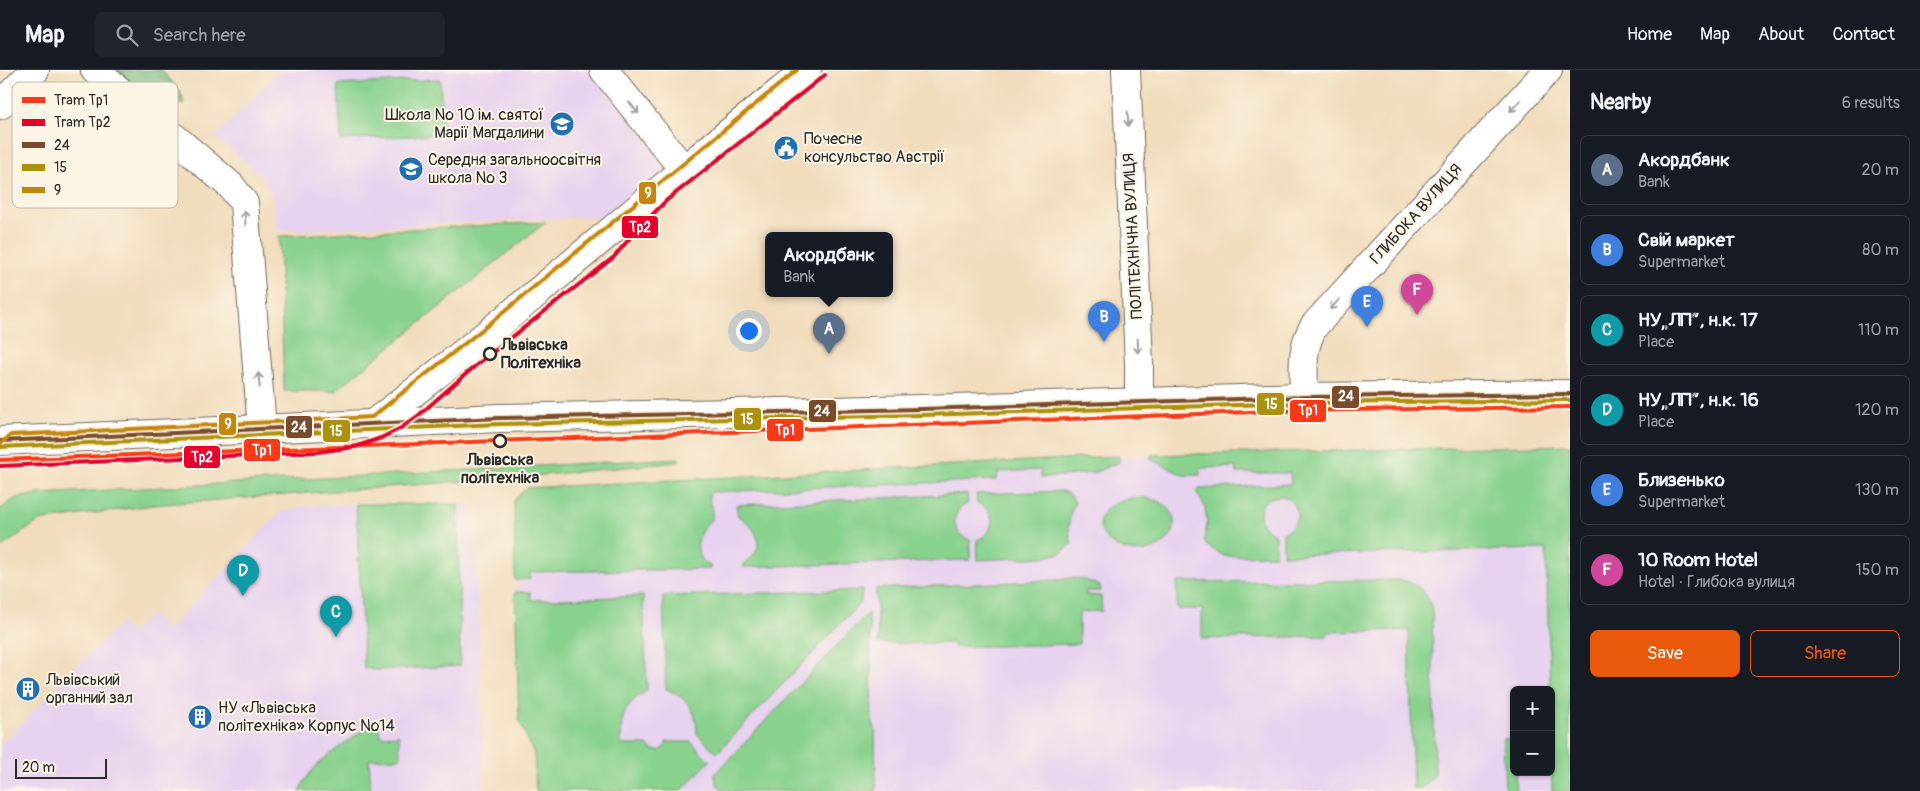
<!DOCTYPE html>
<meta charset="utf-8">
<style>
:root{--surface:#171b24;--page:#20242c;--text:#f1f3f6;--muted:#9ea1a6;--line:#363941;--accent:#ea580c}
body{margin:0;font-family:Pangolin,sans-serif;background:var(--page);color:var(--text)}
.controls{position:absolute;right:15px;bottom:15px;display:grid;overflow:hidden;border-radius:8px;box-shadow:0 1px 4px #0004}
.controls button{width:45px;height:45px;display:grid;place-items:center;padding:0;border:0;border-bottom:1px solid var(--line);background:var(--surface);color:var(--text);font:25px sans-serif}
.scale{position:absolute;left:15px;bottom:12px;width:92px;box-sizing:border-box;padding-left:5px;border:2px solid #2b2b2b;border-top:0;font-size:14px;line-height:18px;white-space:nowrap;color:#2b2b2b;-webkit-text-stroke:4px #fcf5e5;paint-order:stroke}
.you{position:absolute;left:748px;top:260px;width:18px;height:18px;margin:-12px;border:4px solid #fff;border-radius:50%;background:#1a73e8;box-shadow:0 0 0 8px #1a73e833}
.badge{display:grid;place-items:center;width:32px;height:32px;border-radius:50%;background:var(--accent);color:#fff;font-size:16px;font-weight:700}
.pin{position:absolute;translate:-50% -41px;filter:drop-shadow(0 1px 2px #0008)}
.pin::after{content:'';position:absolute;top:26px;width:18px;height:15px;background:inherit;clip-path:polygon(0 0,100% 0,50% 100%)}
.popup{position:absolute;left:765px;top:162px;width:128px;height:65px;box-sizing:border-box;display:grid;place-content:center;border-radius:8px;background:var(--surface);filter:drop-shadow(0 1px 4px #0005);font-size:16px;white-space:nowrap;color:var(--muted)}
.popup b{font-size:19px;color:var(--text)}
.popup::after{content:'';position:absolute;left:50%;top:100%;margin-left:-10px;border:10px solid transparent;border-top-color:var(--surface)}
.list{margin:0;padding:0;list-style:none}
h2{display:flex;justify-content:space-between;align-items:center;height:65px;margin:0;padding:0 20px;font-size:21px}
h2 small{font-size:16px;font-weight:400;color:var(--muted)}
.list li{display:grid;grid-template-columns:32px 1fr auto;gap:15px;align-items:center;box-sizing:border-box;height:70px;margin:0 10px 10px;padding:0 10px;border:1px solid var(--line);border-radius:8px}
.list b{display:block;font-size:19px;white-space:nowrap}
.list p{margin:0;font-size:16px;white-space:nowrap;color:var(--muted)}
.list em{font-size:16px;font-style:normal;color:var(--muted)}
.actions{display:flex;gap:10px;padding:15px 20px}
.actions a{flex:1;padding:11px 0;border:1px solid var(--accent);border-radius:8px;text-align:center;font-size:18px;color:var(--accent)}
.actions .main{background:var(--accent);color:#fff}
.icon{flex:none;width:28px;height:28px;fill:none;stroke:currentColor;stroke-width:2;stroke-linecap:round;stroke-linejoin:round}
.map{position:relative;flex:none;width:1570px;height:721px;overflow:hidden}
header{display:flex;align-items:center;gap:30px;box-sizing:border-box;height:70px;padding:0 25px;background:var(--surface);border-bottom:1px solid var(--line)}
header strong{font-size:24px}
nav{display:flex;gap:28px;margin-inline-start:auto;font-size:18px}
.search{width:350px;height:45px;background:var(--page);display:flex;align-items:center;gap:12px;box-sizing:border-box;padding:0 18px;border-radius:8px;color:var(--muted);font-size:19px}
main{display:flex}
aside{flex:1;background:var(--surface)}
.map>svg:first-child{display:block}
.built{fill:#e7d2ef;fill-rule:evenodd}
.green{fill:#89d28e;stroke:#5a7e5c}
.forest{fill:#6eb479;stroke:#4c7052}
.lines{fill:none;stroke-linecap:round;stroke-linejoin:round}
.minor-casing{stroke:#70695e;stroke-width:30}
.major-casing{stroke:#70695e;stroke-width:30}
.minor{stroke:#fff;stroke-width:28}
.major{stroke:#fff;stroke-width:28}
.bus-1-casing{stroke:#fcf5e5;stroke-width:8}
.bus-2-casing{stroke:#fcf5e5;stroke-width:8}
.bus-3-casing{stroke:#fcf5e5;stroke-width:8}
.bus-1{stroke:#7a4b2a;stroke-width:4}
.bus-2{stroke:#ac910d;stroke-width:4}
.bus-3{stroke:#c4870b;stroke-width:4}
.tram-1-casing{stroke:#fcf5e5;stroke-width:8}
.tram-2-casing{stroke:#fcf5e5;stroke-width:8}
.tram-1{stroke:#ff3818;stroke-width:4}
.tram-2{stroke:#e4002b;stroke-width:4}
.oneway{stroke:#a0a0a0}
.stop-dot{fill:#fcf5e5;stroke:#2b2b2b;stroke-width:2.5}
.labels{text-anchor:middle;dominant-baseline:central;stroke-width:4;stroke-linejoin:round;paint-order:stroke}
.poi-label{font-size:16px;fill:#2b2b2b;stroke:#fcf5e5;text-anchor:start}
.street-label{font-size:16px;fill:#2b2b2b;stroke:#fcf5e5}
.stop-label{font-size:16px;font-weight:bold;fill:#2b2b2b;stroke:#fcf5e5;text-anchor:start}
.key{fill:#fcf5e5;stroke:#bdb8ad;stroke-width:1}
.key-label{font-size:14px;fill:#2b2b2b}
.line-badge{stroke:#fcf5e5;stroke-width:2}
.badge-label{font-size:14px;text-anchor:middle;font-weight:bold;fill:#fff}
</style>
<header>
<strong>Map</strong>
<div class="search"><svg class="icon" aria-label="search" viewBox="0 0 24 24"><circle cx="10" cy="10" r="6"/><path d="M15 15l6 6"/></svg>Search here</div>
<nav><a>Home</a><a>Map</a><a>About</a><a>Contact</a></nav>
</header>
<main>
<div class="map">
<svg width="1570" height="721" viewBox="0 0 1570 721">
<rect width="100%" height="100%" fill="#fcf5e5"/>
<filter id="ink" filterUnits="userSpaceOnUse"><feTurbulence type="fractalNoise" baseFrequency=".02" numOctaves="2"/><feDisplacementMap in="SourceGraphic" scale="10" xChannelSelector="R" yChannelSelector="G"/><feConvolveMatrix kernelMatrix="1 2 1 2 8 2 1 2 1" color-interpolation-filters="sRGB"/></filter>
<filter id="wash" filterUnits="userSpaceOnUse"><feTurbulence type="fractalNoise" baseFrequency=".0096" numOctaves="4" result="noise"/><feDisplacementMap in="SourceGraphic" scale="20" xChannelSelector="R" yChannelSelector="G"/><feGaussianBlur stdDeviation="1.12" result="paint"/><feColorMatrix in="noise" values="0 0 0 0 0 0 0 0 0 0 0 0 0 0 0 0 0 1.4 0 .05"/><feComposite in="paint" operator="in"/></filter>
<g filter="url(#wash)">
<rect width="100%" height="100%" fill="#f1dcbc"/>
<path class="built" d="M280 0H590L662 89 663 103 610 146 278 161 273 126 261 105 215 67Z
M1570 375V721H536L534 684 519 650 514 430 526 418 1119 386ZM1514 620H1551V702H1514Z
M356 434H470L479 537 484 721H0V675L121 552 131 563 152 544 168 560 280 442 305 436Z"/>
<path class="green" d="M440 9 443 64 341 70 338 15Z
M546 152 335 321H284L279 166Z
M1570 375V721H1552L1551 620H1550L1546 479 1283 485V463C1312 451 1291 412 1264 432 1256 445 1260 458 1275 464V485L1224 486 1206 475 1204 470 1207 454 1205 437 1196 421 1198 419 1291 414 1290 403H1237L1236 397 1200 398V405H1183L1151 389V385Z
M1119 386V392L1093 403 1041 408V400L998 402 997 410 712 422 709 425 710 435 712 437V449C697 460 690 486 710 495V499L530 502V509L515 510 514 430 526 418Z
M679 388V392L532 406 153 435 39 451 0 478V439L16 428 38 424Z
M1062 421 1069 424 1075 432C1068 447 1067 458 1072 474L1061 483 1046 487 978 490 977 470C997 463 996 439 977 433L976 424Z
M967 424 968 433C949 443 951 463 970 470V490L744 497V493C768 480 758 457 738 446L736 435Z
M1136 427C1153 428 1173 433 1174 452 1175 461 1171 467 1165 472 1122 506 1059 441 1136 427Z
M356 434H458L460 596 376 600 364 598Z
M1073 508 1083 509 1100 516 1101 521H1086V525L1101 526 1102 541 1079 542V574L954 577 953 573H878L876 519 1055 510Z
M1399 510C1419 513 1426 520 1432 540L1435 703C1431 712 1424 719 1413 719L1409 560 1327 562V566L1202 569V539H1177V512Z
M862 520 861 532 717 683 697 664C698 641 687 628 666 619L663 526Z
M515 522H530L531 530 643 526 647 620C643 624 638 626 634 630 620 643 621 657 621 675H647L652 680 659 681 666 676V672H691L710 691 681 721H536L534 684 519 650Z
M868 543 870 560 872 650 875 658 876 721H725C717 717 715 712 715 704Z
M378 650 380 666 399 665 400 688 369 689 371 721H300C308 693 355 667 378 650Z
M1503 669H1514L1516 721H1505Z"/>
<path class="forest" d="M113 0H162L181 22 184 34 168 36 155 32Z"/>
</g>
<g filter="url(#ink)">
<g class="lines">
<defs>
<path id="minor" d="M95 0 231 116 244 133 262 359
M604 0 684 100
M1126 0 1139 293V332
M0 35 35 0
M1304 327C1304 301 1300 279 1314 256L1548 0
M374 353C480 273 581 185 684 100 724 66 766 33 807 0"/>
<path id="major" d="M0 371 499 348 922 339 1304 327 1570 324"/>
</defs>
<use href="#minor" class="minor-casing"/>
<use href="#major" class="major-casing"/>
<use href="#minor" class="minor"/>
<use href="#major" class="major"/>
<defs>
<path id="bus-1" d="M0 371 499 348 922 339 1304 327 1570 324"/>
<path id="bus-2" d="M0 377 499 354 922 345 1304 333 1570 330"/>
<path id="bus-3" d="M0 374 11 365 372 347 488 255 797 0"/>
</defs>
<use href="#bus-1" class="bus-1-casing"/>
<use href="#bus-2" class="bus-2-casing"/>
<use href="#bus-3" class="bus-3-casing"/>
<use href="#bus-1" class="bus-1"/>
<use href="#bus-2" class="bus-2"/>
<use href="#bus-3" class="bus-3"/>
<defs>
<path id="tram-1" d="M0 390 1277 341 1570 337"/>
<path id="tram-2" d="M0 396 318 382 355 377 381 368 401 358 419 345 474 297 614 187 635 162 667 130 825 5"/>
</defs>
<use href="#tram-1" class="tram-1-casing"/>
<use href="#tram-2" class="tram-2-casing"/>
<use href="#tram-1" class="tram-1"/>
<use href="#tram-2" class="tram-2"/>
</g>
<defs><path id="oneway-shaft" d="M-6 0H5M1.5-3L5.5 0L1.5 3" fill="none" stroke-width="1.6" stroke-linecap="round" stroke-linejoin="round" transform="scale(1.25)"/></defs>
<g class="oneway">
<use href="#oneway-shaft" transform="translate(1515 36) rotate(132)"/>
<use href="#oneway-shaft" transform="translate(634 38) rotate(51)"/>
<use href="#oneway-shaft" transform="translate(1128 49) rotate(88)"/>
<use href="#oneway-shaft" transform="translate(245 148) rotate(-95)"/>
<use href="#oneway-shaft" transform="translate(1335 234) rotate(132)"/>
<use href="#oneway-shaft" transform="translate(1138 276) rotate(87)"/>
<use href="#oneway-shaft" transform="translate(259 310) rotate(-95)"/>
</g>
</g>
<defs>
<symbol id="school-disc" viewBox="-11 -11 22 22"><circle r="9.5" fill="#1f6fb2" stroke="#fcf5e5"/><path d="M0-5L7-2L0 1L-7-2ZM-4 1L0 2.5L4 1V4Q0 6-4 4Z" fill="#fff"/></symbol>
<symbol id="civic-disc" viewBox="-11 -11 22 22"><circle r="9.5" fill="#1f6fb2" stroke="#fcf5e5"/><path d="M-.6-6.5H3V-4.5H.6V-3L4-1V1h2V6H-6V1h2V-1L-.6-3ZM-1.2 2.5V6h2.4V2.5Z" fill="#fff"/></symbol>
<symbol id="building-disc" viewBox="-11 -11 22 22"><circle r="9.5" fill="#1f6fb2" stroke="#fcf5e5"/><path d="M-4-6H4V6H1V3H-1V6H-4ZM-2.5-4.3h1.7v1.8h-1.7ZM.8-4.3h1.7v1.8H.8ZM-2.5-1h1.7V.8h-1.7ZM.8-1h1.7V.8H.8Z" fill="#fff"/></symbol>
</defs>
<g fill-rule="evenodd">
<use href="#school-disc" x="548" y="40" width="28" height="28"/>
<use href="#civic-disc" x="772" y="64" width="28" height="28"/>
<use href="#school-disc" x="397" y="85" width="28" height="28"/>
<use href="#building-disc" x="14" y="605" width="28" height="28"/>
<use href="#building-disc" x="186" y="633" width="28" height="28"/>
</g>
<g class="stop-dot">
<circle cx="490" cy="284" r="6"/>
<circle cx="500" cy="371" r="6"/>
</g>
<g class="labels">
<g class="poi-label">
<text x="544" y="45" text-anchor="end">Школа № 10 ім. святої<tspan x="544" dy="18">Марії Магдалини</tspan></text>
<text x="804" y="69">Почесне<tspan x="804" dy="18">консульство Австрії</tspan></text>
<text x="428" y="90">Середня загальноосвітня<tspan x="428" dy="18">школа № 3</tspan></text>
<text x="46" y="610">Львівський<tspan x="46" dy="18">органний зал</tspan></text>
<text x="218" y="638">НУ «Львівська<tspan x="218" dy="18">політехніка» Корпус №14</tspan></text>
</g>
<g class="street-label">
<text transform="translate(1416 144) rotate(-48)">ГЛИБОКА ВУЛИЦЯ</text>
<text transform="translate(1133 166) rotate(-93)">ПОЛІТЕХНІЧНА ВУЛИЦЯ</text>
</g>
<g class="stop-label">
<text x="501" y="275">Львівська<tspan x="501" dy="18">Політехніка</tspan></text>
<text x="500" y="390" text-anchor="middle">Львівська<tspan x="500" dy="18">політехніка</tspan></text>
</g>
</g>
<rect x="12" y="12" width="166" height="126" rx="8" class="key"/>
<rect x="22" y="27" width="23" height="6" fill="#ff3818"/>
<rect x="22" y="49" width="23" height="7" fill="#e4002b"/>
<rect x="22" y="72" width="23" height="6" fill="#7a4b2a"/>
<rect x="22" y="94" width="23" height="7" fill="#ac910d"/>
<rect x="22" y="117" width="23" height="6" fill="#c4870b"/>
<g class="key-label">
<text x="54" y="35">Tram Тр1</text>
<text x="54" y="57">Tram Тр2</text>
<text x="54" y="80">24</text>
<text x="54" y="102">15</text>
<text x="54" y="125">9</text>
</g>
<g class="line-badge">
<rect x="638" y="111" width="19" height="24" rx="5" fill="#c4870b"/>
<rect x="621" y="145" width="38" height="24" rx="5" fill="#e4002b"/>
<rect x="1331" y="315" width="29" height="24" rx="5" fill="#7a4b2a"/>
<rect x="1256" y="322" width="29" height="24" rx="5" fill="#ac910d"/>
<rect x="1289" y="329" width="38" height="24" rx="5" fill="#ff3818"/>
<rect x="808" y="329" width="29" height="24" rx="5" fill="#7a4b2a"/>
<rect x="733" y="337" width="29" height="24" rx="5" fill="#ac910d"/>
<rect x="218" y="342" width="19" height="24" rx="5" fill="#c4870b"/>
<rect x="285" y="345" width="28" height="24" rx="5" fill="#7a4b2a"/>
<rect x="766" y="348" width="38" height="24" rx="5" fill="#ff3818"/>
<rect x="322" y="349" width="29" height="24" rx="5" fill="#ac910d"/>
<rect x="243" y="368" width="38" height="24" rx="5" fill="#ff3818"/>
<rect x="183" y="375" width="38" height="24" rx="5" fill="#e4002b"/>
</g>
<g class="badge-label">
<text x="648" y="128">9</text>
<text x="640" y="162">Тр2</text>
<text x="1346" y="331">24</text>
<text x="1271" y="339">15</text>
<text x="1308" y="345">Тр1</text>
<text x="822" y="346">24</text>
<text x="747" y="354">15</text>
<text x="228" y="359">9</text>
<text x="299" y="362">24</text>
<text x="785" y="365">Тр1</text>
<text x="336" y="366">15</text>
<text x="262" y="385">Тр1</text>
<text x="202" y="392">Тр2</text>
</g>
</svg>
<div class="controls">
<button>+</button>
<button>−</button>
</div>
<div class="scale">20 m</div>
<div class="you"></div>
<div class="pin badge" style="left:829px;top:284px;background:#5c6f8a">A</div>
<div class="popup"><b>Акордбанк</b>Bank</div>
<div class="pin badge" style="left:1104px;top:272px;background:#3f7fe0">B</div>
<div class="pin badge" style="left:336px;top:567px;background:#0f9aa8">C</div>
<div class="pin badge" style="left:243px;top:526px;background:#0f9aa8">D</div>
<div class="pin badge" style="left:1367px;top:257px;background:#3f7fe0">E</div>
<div class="pin badge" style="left:1417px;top:245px;background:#d1479c">F</div>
</div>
<aside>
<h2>Nearby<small>6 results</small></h2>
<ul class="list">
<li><span class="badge" style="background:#5c6f8a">A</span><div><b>Акордбанк</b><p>Bank</p></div><em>20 m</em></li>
<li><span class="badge" style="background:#3f7fe0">B</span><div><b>Свiй маркет</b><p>Supermarket</p></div><em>80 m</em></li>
<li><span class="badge" style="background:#0f9aa8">C</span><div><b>НУ„ЛП“, н.к. 17</b><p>Place</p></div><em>110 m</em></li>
<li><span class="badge" style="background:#0f9aa8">D</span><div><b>НУ„ЛП“, н.к. 16</b><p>Place</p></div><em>120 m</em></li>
<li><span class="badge" style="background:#3f7fe0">E</span><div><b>Близенько</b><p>Supermarket</p></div><em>130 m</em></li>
<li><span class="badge" style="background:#d1479c">F</span><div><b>10 Room Hotel</b><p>Hotel · Глибока вулиця</p></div><em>150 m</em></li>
</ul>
<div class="actions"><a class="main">Save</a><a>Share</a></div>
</aside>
</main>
